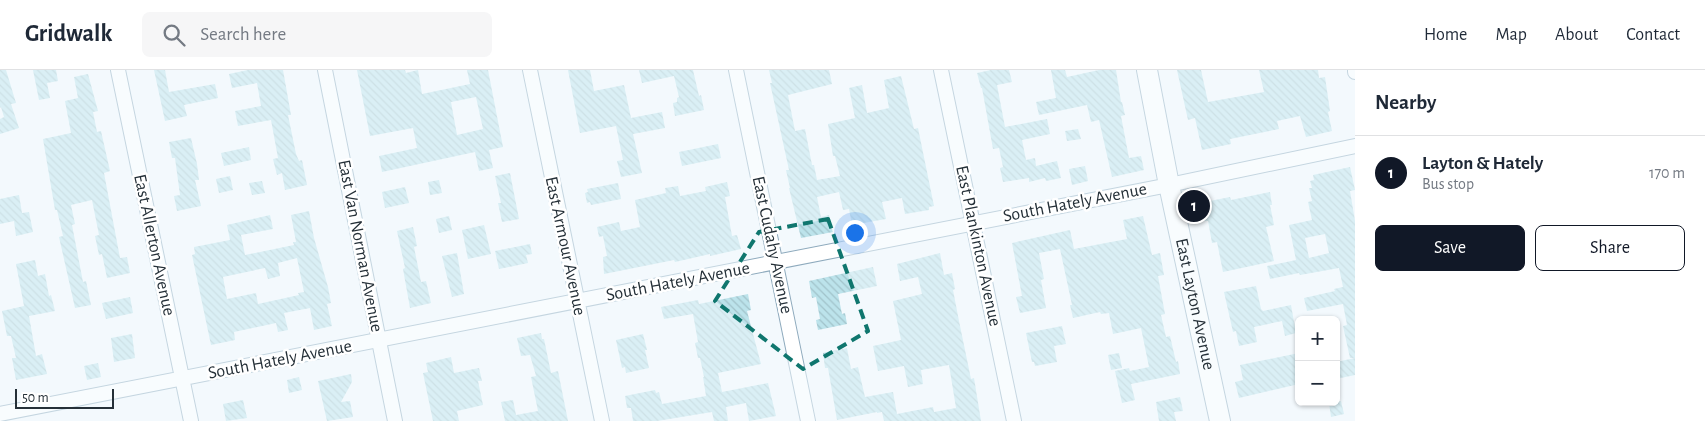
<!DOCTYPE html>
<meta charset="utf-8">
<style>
:root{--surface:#fff;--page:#f6f6f7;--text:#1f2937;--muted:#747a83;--line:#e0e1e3;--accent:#111827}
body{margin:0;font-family:"Alegreya Sans",sans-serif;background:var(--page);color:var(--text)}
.controls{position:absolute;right:15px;bottom:15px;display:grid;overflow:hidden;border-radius:8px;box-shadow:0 1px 4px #0004}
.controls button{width:45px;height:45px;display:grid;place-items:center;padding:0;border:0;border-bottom:1px solid var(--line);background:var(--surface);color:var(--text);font:25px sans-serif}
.scale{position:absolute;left:15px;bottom:12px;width:99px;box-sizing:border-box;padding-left:5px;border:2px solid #253038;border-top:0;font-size:14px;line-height:18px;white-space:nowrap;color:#253038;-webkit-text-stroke:4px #fff;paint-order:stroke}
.you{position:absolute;left:854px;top:162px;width:18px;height:18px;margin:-12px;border:4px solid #fff;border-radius:50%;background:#1a73e8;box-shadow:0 0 0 8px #1a73e833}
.badge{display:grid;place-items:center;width:32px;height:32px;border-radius:50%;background:var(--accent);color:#fff;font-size:16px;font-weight:700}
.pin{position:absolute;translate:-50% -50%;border:2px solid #fff;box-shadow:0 1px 5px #0006}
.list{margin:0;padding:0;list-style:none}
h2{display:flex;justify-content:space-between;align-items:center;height:65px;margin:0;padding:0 20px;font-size:21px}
h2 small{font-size:16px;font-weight:400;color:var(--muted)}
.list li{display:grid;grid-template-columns:32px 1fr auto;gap:15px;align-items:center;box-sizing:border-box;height:75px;padding:0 20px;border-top:1px solid var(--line)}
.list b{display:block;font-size:19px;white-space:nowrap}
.list p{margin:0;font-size:16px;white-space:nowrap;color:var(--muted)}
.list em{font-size:16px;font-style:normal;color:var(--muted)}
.actions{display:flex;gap:10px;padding:15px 20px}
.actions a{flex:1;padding:11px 0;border:1px solid var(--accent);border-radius:8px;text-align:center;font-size:18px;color:var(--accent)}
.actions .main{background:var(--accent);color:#fff}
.icon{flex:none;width:28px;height:28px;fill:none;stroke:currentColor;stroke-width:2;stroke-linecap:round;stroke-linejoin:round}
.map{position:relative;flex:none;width:1355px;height:351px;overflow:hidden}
header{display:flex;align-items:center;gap:30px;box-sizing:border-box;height:70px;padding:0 25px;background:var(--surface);border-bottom:1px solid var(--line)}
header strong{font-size:24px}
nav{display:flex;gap:28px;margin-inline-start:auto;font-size:18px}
.search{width:350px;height:45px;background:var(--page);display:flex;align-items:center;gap:12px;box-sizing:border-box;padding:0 18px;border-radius:8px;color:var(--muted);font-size:19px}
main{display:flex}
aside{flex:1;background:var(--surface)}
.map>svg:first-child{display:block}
.building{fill:url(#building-back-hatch);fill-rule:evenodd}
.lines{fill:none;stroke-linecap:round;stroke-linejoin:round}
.street-casing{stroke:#8eaabd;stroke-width:16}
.secondary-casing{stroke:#8eaabd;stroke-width:22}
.street{stroke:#fff;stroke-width:14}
.secondary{stroke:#fff;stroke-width:20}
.marked{fill:none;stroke:#0f766e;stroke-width:4;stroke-dasharray:10 6;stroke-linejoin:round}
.labels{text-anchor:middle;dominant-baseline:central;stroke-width:5;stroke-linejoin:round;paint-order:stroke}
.street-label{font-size:18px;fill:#253038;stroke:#fff}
</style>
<header>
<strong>Gridwalk</strong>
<div class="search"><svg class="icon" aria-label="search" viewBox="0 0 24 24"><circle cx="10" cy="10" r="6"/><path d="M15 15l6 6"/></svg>Search here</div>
<nav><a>Home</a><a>Map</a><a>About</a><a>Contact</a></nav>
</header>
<main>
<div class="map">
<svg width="1355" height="351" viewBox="0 0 1355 351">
<defs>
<pattern id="building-back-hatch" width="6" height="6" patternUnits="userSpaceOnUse" patternTransform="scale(1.25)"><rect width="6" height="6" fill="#bce3eb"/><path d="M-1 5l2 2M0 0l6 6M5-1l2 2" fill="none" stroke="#a1c3ca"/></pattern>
</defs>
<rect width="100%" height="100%" fill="#f3f9fd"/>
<path class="building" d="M0 0H6L16 33 11 34 19 58 0 64V49L4 47 1 37 0 38Z
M33 0H56L58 11 47 13 50 28 39 30Z
M154 0H165L169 22 215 14 218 28 184 35 187 46 165 51Z
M248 0H283L291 45H288L296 84 299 91 302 90 307 115 285 120 282 103 277 105 273 89 278 88 271 50 238 56 235 41 261 36 257 13 232 18 229 4Z
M357 0H405L406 3 418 0 422 24 470 14 467 0H488L503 77 489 80 493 98 479 101 475 82 382 102 379 86 417 78 413 58 370 66ZM476 27 483 59 457 65 451 32Z
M568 0H590L594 21 624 15 631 48 662 42 665 58 633 64 642 103 621 107 617 91 623 90 616 56 580 63Z
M639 0H693L699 26 701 25 704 40 675 46 673 33 677 32V28L679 27 674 6 642 13Z
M769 0H829L832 14 788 25 795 61 805 59 812 95H814L817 110 840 106 835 86H833L828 54 855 48 849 18 862 15 867 43 889 38 884 10 901 6 914 59 918 58 934 136 929 137V140L905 144 902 128 882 132 886 149 852 155 849 139 843 140 839 122 817 127 821 147 829 145 833 162 801 168 789 118H790L786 100H789L770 13H772Z
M991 0H1009L1012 12 997 15 1005 57 1047 49 1050 64 1022 70 1026 90 1035 88 1036 96 1057 91 1061 108 1046 111 1045 108 1029 112V108L1003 112 1000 98 1003 97 999 78 993 79 982 18H981L977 3Z
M1051 0H1065L1067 7 1099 0H1116L1121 32H1122L1125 45 1121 46 1129 88 1141 86 1144 100 1112 107 1099 50 1091 52 1087 35 1039 45 1036 32 1056 28Z
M1177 0H1201L1208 32 1264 22 1259 0H1318L1319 8 1325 7 1330 41 1328 42 1332 61 1306 67 1300 46 1277 51 1279 59 1230 69 1231 74 1202 80 1195 48 1188 50Z
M88 4 98 41 93 42 97 62 101 61 110 101 104 103 120 188 127 187 130 203 107 208 102 184 99 185 95 166 99 165 92 130 71 135 75 154 72 155 83 212 86 211 91 235 75 238 59 167 63 166 57 140H55L43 69 71 63 65 31 78 28 74 7Z
M1078 59 1081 69 1067 71 1065 61Z
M191 68 197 94 199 110H195L201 136 177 141 174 126 180 125 175 88H172L169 72Z
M718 74 721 88 682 96 679 82Z
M249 77 251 90 224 96 221 83Z
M1085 96 1088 111 1072 115 1069 99Z
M1350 97 1355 120 1350 121 1355 151V288H1350L1343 256 1347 255 1343 234 1307 241 1304 228 1335 221 1334 219 1343 217 1339 198 1300 205 1299 203 1270 209 1267 196 1296 190 1289 155 1312 150 1308 132 1312 131 1309 118H1312L1310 111 1314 110 1313 105ZM1325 164 1329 183 1309 188 1305 168Z
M510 103 519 149 502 152 498 133H501L495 106Z
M230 106 233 120 219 123 216 109Z
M439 110 442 123 430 125 428 112Z
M262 111 265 123 252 125 249 113Z
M727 112 730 126 725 127 732 166 737 165 741 179 710 186V184L675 192 674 190 604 204 603 187 607 186 603 166 599 167 597 157 619 152 621 161 640 157 635 130 666 123 665 118 678 116 680 126 706 121 705 117Z
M618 113 621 129 591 135 590 132 587 133 585 123 588 122 587 119Z
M405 117 409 133 385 138 382 122Z
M1270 122 1272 135H1270L1274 155 1266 157 1274 191 1223 202 1217 172 1212 173 1208 151H1204L1200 133 1230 127 1231 130Z
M19 125 22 143 29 142 33 162 16 166 14 151 0 154V129Z
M309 141 314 168 328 217 331 233 327 234 332 256 314 260 310 238 284 243 288 260 278 262 276 253 234 262 235 270 211 275 192 185 195 184 194 177 230 170 227 155 270 145 273 159 241 165 245 185 294 175 293 172H296L291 145ZM297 188 304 222 298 223 299 225 258 234 256 223 227 229 223 207 265 198 268 209 280 206 278 193Z
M449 146 452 160 439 163 436 149Z
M1143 146 1152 185 1160 183 1164 205 1158 206 1165 244 1161 245 1166 267 1170 266 1176 292 1178 291 1180 304 1131 314 1135 330 1122 333 1115 301 1129 298 1130 301 1149 297 1141 258 1113 264 1109 243 1101 244 1100 242 1073 248 1070 235H1072L1060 179 1039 183 1044 209 1041 210 1046 238 1020 243 1016 227 1022 226 1012 173 1070 160 1074 179 1127 169 1123 150Z
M484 155 491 184 468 189 462 160Z
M413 157 417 176 414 177 421 212 426 211 431 233 410 238 403 199 405 198 397 161Z
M530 174 532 184 526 185 528 193 499 199 495 181Z
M457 183 464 224 452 227 442 186Z
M940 183 944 205 952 203 955 219 953 220 959 251 971 309 974 308 981 351H884L882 342 877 343V342L837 350 828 298H825L823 283 847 278 851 299 858 297 865 327 893 322 897 344 933 337 934 342 956 338 949 295 921 300 923 314 908 317 904 296 878 301 873 276 901 270 893 231 922 224 918 207 900 211 897 194Z
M35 190 38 206 45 204 49 226 51 225 55 241 29 246 36 286 42 284 47 304 16 310 12 288H16L11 266H7L2 241 24 236 16 194Z
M873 197 877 216 838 224 842 244 845 243 847 254 818 260 816 250 820 249 816 227 812 228 809 211Z
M1256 216 1261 239 1263 241 1291 235 1296 263 1285 266 1282 251 1254 257 1257 272 1239 276 1236 261 1233 262 1224 222Z
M748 224 751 240 747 241 761 294 718 303 722 322 768 313 776 346 749 351 746 333 726 337 728 351H714L712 342 657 351H633L631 338H627L625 326 655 320 656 323 659 322 662 334 706 326 703 307H704L700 288H698L695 273 698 272 693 244 664 249 661 237 698 230 699 234Z
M130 227 133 243 106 249 102 233Z
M1062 256 1066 274 1054 276 1057 292 1035 296 1034 292H1032L1026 263Z
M541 263 542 269H544L551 303 558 301 568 351H505L501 332 513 330 516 345 538 341 531 307 536 306 530 285 521 286 517 268Z
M132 264 135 288 114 292 111 268Z
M643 264 647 280H645L649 298 626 303 625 297 622 298 616 270Z
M1119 283 1122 298 1111 300 1108 285Z
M1299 283V314L1239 328 1235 312 1243 310 1240 295Z
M451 287 454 303 479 298 482 311H478L483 335 457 341 459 351H433L423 303 428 302 426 293Z
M1355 288V305L1336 309V292Z
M98 293 101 307 87 310 84 296Z
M351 304 352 312 341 332 350 331 353 347 327 351 318 311Z
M299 307 302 320 289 323 287 310Z
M1180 327 1183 341 1174 342 1176 351H1159L1156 332Z
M243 330 247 348 226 351 223 334Z
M1341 331 1344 344 1331 347 1329 333Z"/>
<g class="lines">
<defs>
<path id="street" d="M118 0 191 351
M325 0 395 351
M530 0 602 351
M736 0 808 351
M941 0 1014 351
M1355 0V2
M0 344 1169 115 1355 76"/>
<g id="secondary">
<path id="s1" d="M1147 0 1169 115 1220 351"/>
</g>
</defs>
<use href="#street" class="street-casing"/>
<use href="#secondary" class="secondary-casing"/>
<use href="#street" class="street"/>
<use href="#secondary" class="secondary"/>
</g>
<path d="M0 0H1355V351H0ZM828 149 868 261 803 299 715 231 759 162Z" fill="#f3f9fd" fill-opacity=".55" fill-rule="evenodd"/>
<path class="marked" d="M828 149 868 261 803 299 715 231 759 162Z"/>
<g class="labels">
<g class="street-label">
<text transform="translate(1075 133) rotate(-11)">South Hately Avenue</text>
<text transform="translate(154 175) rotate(78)">East Allerton Avenue</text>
<text transform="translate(772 175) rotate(78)">East Cudahy Avenue</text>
<text transform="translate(360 176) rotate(79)">East Van Norman Avenue</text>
<text transform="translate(565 176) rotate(78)">East Armour Avenue</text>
<text transform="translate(978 176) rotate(78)">East Plankinton Avenue</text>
<text transform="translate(678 212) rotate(-11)">South Hately Avenue</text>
<text stroke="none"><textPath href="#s1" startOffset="239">East Layton Avenue</textPath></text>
<text transform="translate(280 290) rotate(-11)">South Hately Avenue</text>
</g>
</g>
</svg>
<div class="controls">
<button>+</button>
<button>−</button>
</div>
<div class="scale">50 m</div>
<div class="you"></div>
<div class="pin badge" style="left:1194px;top:136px">1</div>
</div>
<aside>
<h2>Nearby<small></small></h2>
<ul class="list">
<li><span class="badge">1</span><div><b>Layton &amp; Hately</b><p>Bus stop</p></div><em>170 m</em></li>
</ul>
<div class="actions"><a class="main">Save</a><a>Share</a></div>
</aside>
</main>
